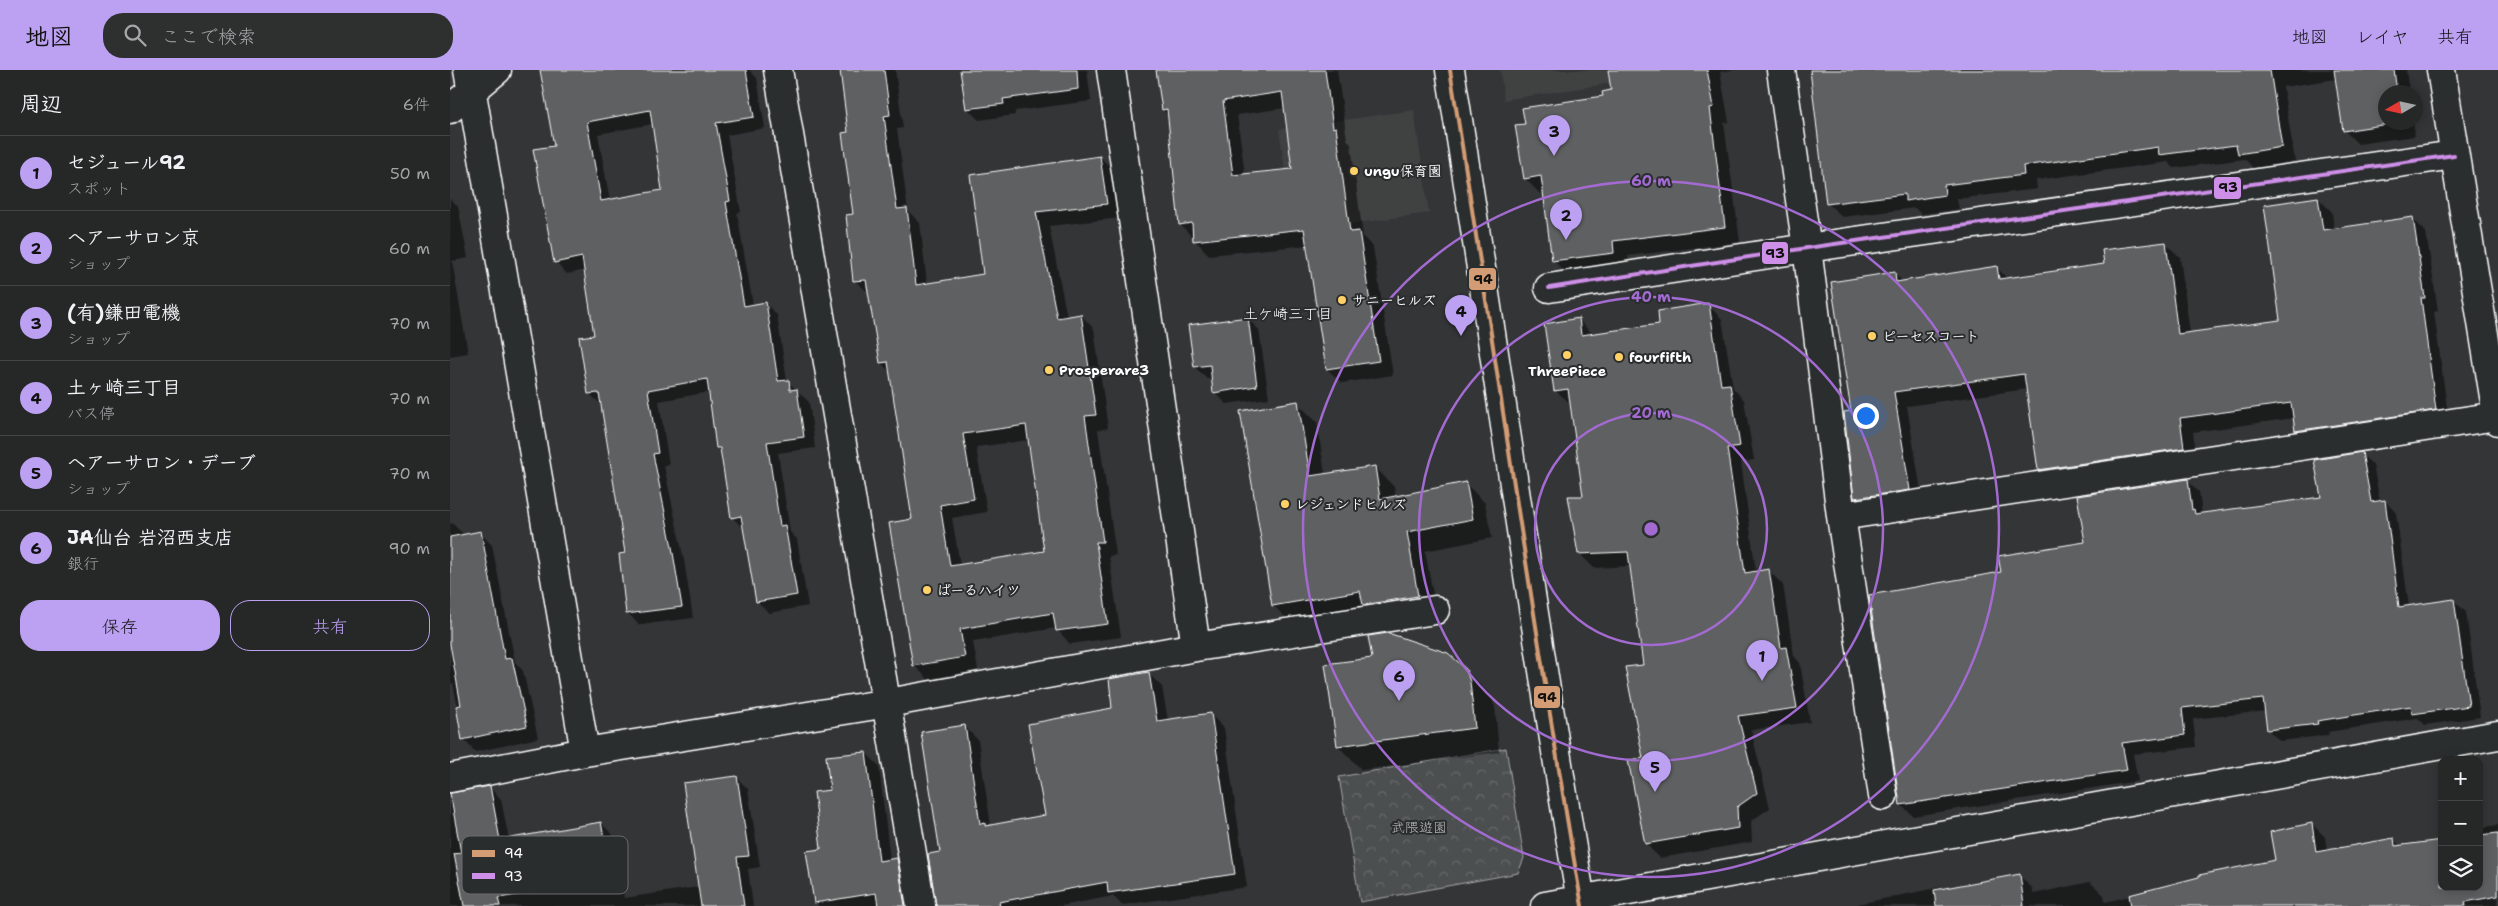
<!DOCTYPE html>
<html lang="ja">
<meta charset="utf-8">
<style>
:root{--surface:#262828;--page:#2e3030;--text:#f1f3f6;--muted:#a4a6a8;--line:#424445;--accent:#bca0f2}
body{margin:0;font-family:"Shantell Sans","Klee One",sans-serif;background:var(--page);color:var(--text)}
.controls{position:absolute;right:15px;bottom:15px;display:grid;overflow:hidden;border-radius:10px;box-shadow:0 2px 12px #0003}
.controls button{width:45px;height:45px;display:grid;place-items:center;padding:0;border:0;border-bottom:1px solid var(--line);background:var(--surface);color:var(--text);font:25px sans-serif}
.compass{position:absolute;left:1928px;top:15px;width:45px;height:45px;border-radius:50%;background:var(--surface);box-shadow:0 2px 12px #0003;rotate:261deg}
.you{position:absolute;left:1415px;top:345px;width:18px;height:18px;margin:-12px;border:4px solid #fff;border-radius:50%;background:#1a73e8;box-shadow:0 0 0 8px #1a73e833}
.badge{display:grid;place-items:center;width:32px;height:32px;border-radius:50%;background:var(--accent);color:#111;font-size:16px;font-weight:700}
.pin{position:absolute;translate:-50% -41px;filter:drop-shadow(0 1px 2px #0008)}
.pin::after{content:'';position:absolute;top:26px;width:18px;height:15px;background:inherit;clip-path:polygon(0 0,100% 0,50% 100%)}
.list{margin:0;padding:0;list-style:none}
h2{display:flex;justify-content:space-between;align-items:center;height:65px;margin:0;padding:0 20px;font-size:21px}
h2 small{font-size:16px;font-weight:400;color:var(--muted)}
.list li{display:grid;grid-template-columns:32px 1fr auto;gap:15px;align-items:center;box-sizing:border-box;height:75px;padding:0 20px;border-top:1px solid var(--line)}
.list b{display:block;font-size:19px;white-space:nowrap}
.list p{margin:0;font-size:16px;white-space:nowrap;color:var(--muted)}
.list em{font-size:16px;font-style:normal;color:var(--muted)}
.actions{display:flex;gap:10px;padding:15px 20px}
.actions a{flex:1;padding:11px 0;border:1px solid var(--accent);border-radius:20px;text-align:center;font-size:18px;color:var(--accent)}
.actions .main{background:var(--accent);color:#111}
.icon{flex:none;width:28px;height:28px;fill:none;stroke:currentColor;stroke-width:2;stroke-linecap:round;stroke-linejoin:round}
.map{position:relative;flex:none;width:2048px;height:836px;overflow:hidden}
header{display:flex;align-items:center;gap:30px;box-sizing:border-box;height:70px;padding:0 25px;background:var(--accent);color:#111}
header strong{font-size:24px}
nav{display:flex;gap:28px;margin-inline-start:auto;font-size:18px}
.search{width:350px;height:45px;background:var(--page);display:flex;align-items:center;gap:12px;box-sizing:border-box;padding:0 18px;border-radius:20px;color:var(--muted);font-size:19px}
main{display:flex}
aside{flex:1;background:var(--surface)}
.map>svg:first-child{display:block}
.built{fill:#404243}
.forest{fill:url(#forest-crowns);stroke:#a6a7a8}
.shadow{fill:#0007;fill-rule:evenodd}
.building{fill:#5f6162;stroke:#fff;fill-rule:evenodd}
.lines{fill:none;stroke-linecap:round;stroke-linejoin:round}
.minor-casing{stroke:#fff;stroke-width:31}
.minor{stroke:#2a2d2e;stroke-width:28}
.bus-1-casing{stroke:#2a2d2e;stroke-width:8}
.bus-2-casing{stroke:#2a2d2e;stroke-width:8}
.bus-1{stroke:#d39c74;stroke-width:4}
.bus-2{stroke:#ce8fe9;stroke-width:4}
.ring{fill:none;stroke:#a36bd2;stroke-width:2.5}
.poi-dot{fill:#ffd166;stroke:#2a2d2e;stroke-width:2}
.labels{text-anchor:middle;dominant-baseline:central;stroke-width:4;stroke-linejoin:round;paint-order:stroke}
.poi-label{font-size:14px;font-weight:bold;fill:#fff;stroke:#2a2d2e;text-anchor:start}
.park-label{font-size:14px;fill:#b7b9b9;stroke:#2a2d2e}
.neighbourhood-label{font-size:15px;fill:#fff;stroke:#2a2d2e}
.key{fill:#2a2d2e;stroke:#6a6c6d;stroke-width:1}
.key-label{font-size:14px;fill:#fff}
.centre{fill:#a36bd2;stroke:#2a2d2e;stroke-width:2.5}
.ring-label{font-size:15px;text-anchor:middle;font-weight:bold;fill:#a36bd2;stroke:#2a2d2e;stroke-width:4;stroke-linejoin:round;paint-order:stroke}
.line-badge{stroke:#2a2d2e;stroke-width:2}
.pale-badge-label{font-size:14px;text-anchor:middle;font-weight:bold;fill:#111}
</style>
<header>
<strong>地図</strong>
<div class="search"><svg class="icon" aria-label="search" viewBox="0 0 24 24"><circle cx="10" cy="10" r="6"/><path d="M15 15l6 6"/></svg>ここで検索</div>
<nav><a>地図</a><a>レイヤ</a><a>共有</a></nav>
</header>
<main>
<aside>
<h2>周辺<small>6件</small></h2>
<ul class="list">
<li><span class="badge">1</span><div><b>セジュール92</b><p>スポット</p></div><em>50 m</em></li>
<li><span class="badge">2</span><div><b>ヘアーサロン京</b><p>ショップ</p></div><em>60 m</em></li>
<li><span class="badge">3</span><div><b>(有)鎌田電機</b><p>ショップ</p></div><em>70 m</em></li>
<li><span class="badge">4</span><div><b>土ヶ崎三丁目</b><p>バス停</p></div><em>70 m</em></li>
<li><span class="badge">5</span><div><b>ヘアーサロン・デーブ</b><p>ショップ</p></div><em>70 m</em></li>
<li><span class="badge">6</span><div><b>JA仙台 岩沼西支店</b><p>銀行</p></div><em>90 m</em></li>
</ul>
<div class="actions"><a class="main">保存</a><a>共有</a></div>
</aside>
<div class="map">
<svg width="2048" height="836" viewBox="0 0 2048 836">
<defs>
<pattern id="forest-crowns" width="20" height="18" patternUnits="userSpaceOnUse" patternTransform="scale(1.25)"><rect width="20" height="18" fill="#4c4f50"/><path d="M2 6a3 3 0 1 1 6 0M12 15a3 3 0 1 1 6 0" fill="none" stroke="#67696a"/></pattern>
</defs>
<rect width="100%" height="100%" fill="#333536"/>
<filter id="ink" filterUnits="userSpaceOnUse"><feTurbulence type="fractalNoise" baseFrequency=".02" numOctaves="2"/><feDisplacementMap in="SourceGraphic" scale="10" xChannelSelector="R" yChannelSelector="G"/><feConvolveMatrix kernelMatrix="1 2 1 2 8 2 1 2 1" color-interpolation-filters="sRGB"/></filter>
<g filter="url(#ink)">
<path class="built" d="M1050 0H1245L1054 30Z
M964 40 979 143 844 162 829 59Z"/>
<path class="forest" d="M1056 678 1074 788 1068 803 910 832 889 707Z"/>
<path class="shadow" d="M92 0H299L307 8 315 58 277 65 291 142 287 143 303 235 316 234 327 245 337 311 359 332 365 378 328 383 340 462 347 469 358 536 319 543 307 531 295 460 282 447 272 383 267 378 260 322 209 331 219 395 214 396 234 490 243 548 189 555 178 543 176 484 152 335 139 324 145 266 135 200 117 204 106 192 105 77ZM203 54 214 121 160 131 148 64Z
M391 0H445L453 58 447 59 458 141 470 153 477 214 535 205 522 106 650 87 663 100 670 148 599 156 617 247 631 245 644 259 658 358 648 360 666 485 659 486 671 567 620 574 606 558 523 572 528 600 478 609 464 595 463 450 440 302 431 293 420 224 405 211 404 145 400 63ZM579 370 595 482 510 495 502 448 537 442 526 377Z
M512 0H637L641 31 565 41V45L529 50 517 38Z
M707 0H887L897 69 901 74 913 167 923 177 943 305 892 313 877 299 858 175 759 185 730 154 719 46 713 40ZM835 38 843 100 795 105 787 45Z
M1160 0H1284L1270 2 1279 52 1274 53 1290 172 1178 186 1179 198 1118 205 1103 190 1094 123 1090 124 1075 108 1076 55 1154 27 1163 21Z
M1361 0H1956L1959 22H1936V52H1963L1965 66 1908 74 1894 60 1886 9 1833 17 1845 91 1803 98 1795 89 1724 98 1718 92 1586 110 1587 119 1507 129 1509 139 1471 144 1465 138 1392 147 1378 133Z
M1868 128 1882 142 1884 160 1962 148 1976 162 1988 241 1984 242 1999 353 1860 374 1846 360 1844 348 1743 362 1747 391 1603 413 1589 400 1577 319 1457 336 1473 433 1419 441 1406 428 1403 342 1444 203 1453 212 1547 198 1558 209 1655 195 1716 174 1730 187 1740 264 1832 251Z
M0 129 8 136 18 188 2 191 18 283 0 286Z
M1258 235 1272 249 1283 318 1294 330 1304 390 1291 392 1306 502 1318 500 1333 515 1344 586 1350 593 1360 652 1301 660 1320 738 1301 751 1302 772 1210 788 1196 774 1194 596 1181 496 1144 498 1129 483 1134 427 1121 334 1105 320 1128 250 1143 264 1211 255Z
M797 248 809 260 819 328 776 334 765 322 763 308 757 309 745 297Z
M847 333 867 352 875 405 925 397 944 417 946 427 1016 414 1035 433 1042 468 975 481 987 545 843 555 823 535Z
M1911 384 1923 395 1930 432 1935 431 1946 443 1959 537 2004 531 2016 542 2030 647 1975 655 1968 648 1878 662 1879 665 1830 671 1818 660 1816 641 1743 649 1746 677 1683 684 1688 711 1463 746 1451 735 1552 503 1637 473 1737 410 1749 422 1752 444 1872 428Z
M2 453 15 466 30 463 42 475 65 592 73 601 88 668 25 682 14 670 3 613 0 614V454Z
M1015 600 1040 625 1045 637 1049 682 912 700 888 676Z
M699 604 712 617 718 651 760 644 774 658 797 817 672 835 663 826 611 836H487L491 783 514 656 528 670 541 756 597 746 664 639Z
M416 683 429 696 440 791 447 790 460 803 466 836H369L365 832 381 721Z
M286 707 298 719 310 797 298 799 303 836H0V724L40 718 51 729 59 770 151 753 163 765 174 828 249 817Z
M1862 754 1875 767 1877 781 1943 769 1992 817H2029V758L2048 755V836H1409L1408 834 1491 817 1494 820 1570 806 1583 819V824L1640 812 1654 825 1655 832 1827 791Z"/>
<path class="building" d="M90 0H296L304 47 266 53 280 131 276 132 294 236 316 232 328 311 339 310 340 320 347 319 354 367 317 372 330 456 335 455 347 525 306 532 291 446 281 448 270 378H266L257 309 198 320 208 383 203 384 222 477 232 537 176 544 169 484 175 483 149 323 138 324 129 267 144 265 132 187 104 193 83 79 104 76ZM200 40 212 120 151 131 137 52Z
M390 0H434L440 45 434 46 447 139 457 138 466 215 533 204 520 105 650 86 657 134 586 142 607 248 631 244 646 345 635 346 653 472H646L658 554 606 561 603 543 510 559 515 587 463 596 439 453 462 449 438 292 430 293 416 210 403 211 396 145 403 144 392 63 398 62ZM576 355 594 481 500 496 490 435 524 429 513 364Z
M510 0H627L628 19 553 29 554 34 516 39Z
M706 0H875L883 58 886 57 900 162 909 161 929 291 876 299 854 159 743 171 742 153 729 155 717 39 712 40ZM832 22 842 99 783 105 773 31Z
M1158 0H1257L1264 37 1260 38 1275 157 1163 171 1164 183 1102 191 1091 106 1074 109 1065 55 1075 54 1072 38 1153 26 1152 22 1161 20Z
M1360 0H1820L1832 77 1788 84 1786 75 1709 85 1708 77 1573 96 1574 105 1494 115 1495 125 1455 131V124L1376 134Z
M1884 0H1944L1947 22H1936V52H1952L1893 61Z
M1868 127 1873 160 1963 147 1975 228H1971L1986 340 1845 361 1841 333 1730 348 1734 378 1588 400 1574 304 1444 322 1460 420 1404 428 1394 342 1401 341 1381 212 1445 202 1446 212 1547 196 1549 209 1654 194 1652 180 1716 172 1728 264 1830 250 1814 135Z
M1259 233 1271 315 1280 314 1290 376 1277 378 1295 503 1319 499 1331 578 1336 577 1347 638 1288 646 1307 723 1287 737 1288 758 1195 774 1178 690 1193 688 1175 597 1193 595 1178 482 1128 484 1118 426H1133L1118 319 1104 321 1094 254 1129 248 1131 265 1209 254 1208 241Z
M798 247 807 316 763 323 760 295 744 297 738 255Z
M848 331 860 406 925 396 930 429 1016 412 1023 449 957 462 968 526 913 535 910 521 822 536 790 341Z
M1912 382 1921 432 1935 430 1949 537 2004 529 2019 636 1962 644 1961 636 1867 651 1868 654 1817 660 1813 629 1732 638 1735 665 1672 673 1677 700 1450 735 1419 525 1551 502 1548 486 1635 472 1627 426 1738 409 1742 440 1744 439 1745 444 1871 427 1864 390Z
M31 461 55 589 62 588 77 656 12 670 6 636 11 635 0 574V467Z
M938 563 998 583 1016 599 1020 612 1025 658 887 676 875 594 922 588 918 566Z
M699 602 707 651 761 643 785 804 658 823 657 812 549 832 550 836H486L478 784 490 782 471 662 515 655 530 754 535 753V756L595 745 578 654 662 638 659 609Z
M416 682 429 791 447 788 455 836H428L426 823 364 833 356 781 371 779 364 722 380 720 376 686Z
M287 706 299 786 287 787 294 836H251L233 713Z
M40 716 50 770 151 752 162 810 48 828 50 836H14L4 784 11 783 0 723Z
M1862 753 1866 782 1944 768 1945 776 1992 770V817H2029V765L2048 763V826L2015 832 2016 836H1681L1679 825 1749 807V805L1825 790 1820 762Z
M1570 804 1574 836H1486L1484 820Z"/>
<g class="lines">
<defs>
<path id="minor" d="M18 0 135 682
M328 0 471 836
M661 0 746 577
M1000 0C1045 278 1083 558 1132 836
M1331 0 1357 178 1391 446 1433 726
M1991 0 2048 351
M0 39 47 0
M1099 218 1357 178 2004 85
M1391 446 2047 346
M0 708 135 682 438 633 746 577 985 540
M1095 836 2048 665"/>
</defs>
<use href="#minor" class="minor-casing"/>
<use href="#minor" class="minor"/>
<defs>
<path id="bus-1" d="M1000 0C1045 278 1083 558 1132 836"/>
<path id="bus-2" d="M1099 218 1357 178 2004 85"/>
</defs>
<use href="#bus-1" class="bus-1-casing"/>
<use href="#bus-2" class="bus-2-casing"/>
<use href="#bus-1" class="bus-1"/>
<use href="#bus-2" class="bus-2"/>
</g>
</g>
<g class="ring">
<circle cx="1201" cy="459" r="116"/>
<circle cx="1201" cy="459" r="232"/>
<circle cx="1201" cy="459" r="348"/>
</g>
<g class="poi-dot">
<circle cx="904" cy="101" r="5"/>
<circle cx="892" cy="230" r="5"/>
<circle cx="1422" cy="266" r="5"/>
<circle cx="1117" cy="285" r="5"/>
<circle cx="1169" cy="287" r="5"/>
<circle cx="599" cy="300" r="5"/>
<circle cx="835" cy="434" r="5"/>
<circle cx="477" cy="520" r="5"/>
</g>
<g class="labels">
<g class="poi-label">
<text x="914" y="101">ungu保育園</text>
<text x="902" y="230">サニーヒルズ</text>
<text x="1432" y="266">ピーセスコート</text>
<text x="1179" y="287">fourfifth</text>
<text x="609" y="300">Prosperare3</text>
<text x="1117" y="301" text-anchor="middle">ThreePiece</text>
<text x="845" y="434">レジェンドヒルズ</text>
<text x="487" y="520">ぱーるハイツ</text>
</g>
<g class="park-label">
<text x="969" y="757">武隈遊園</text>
</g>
<g class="neighbourhood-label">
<text x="838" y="244">土ケ崎三丁目</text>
</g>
</g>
<rect x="12" y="766" width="166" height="58" rx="8" class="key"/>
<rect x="22" y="780" width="23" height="7" fill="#d39c74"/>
<rect x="22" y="803" width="23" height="6" fill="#ce8fe9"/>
<g class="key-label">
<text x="54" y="788">94</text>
<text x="54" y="811">93</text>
</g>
<circle cx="1201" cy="459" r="8" class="centre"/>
<g class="ring-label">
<text x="1201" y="116">60 m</text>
<text x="1201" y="232">40 m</text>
<text x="1201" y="348">20 m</text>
</g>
<g class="line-badge">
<rect x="1763" y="106" width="29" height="24" rx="5" fill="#ce8fe9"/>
<rect x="1311" y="171" width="28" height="24" rx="5" fill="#ce8fe9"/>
<rect x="1018" y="197" width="29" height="24" rx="5" fill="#d39c74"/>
<rect x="1083" y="615" width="28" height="24" rx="5" fill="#d39c74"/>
</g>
<g class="pale-badge-label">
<text x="1778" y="122">93</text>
<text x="1325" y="188">93</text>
<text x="1033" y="214">94</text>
<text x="1097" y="632">94</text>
</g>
</svg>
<div class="controls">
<button>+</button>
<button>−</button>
<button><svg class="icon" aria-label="layers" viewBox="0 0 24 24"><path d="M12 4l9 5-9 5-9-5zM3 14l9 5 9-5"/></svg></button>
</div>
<svg class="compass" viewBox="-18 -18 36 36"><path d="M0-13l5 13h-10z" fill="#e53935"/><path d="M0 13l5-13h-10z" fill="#a4a6a8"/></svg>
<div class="you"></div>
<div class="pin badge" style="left:1312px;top:611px">1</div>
<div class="pin badge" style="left:1116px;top:170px">2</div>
<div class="pin badge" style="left:1104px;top:86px">3</div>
<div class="pin badge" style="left:1011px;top:266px">4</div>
<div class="pin badge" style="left:1205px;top:722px">5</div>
<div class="pin badge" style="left:949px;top:631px">6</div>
</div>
</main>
